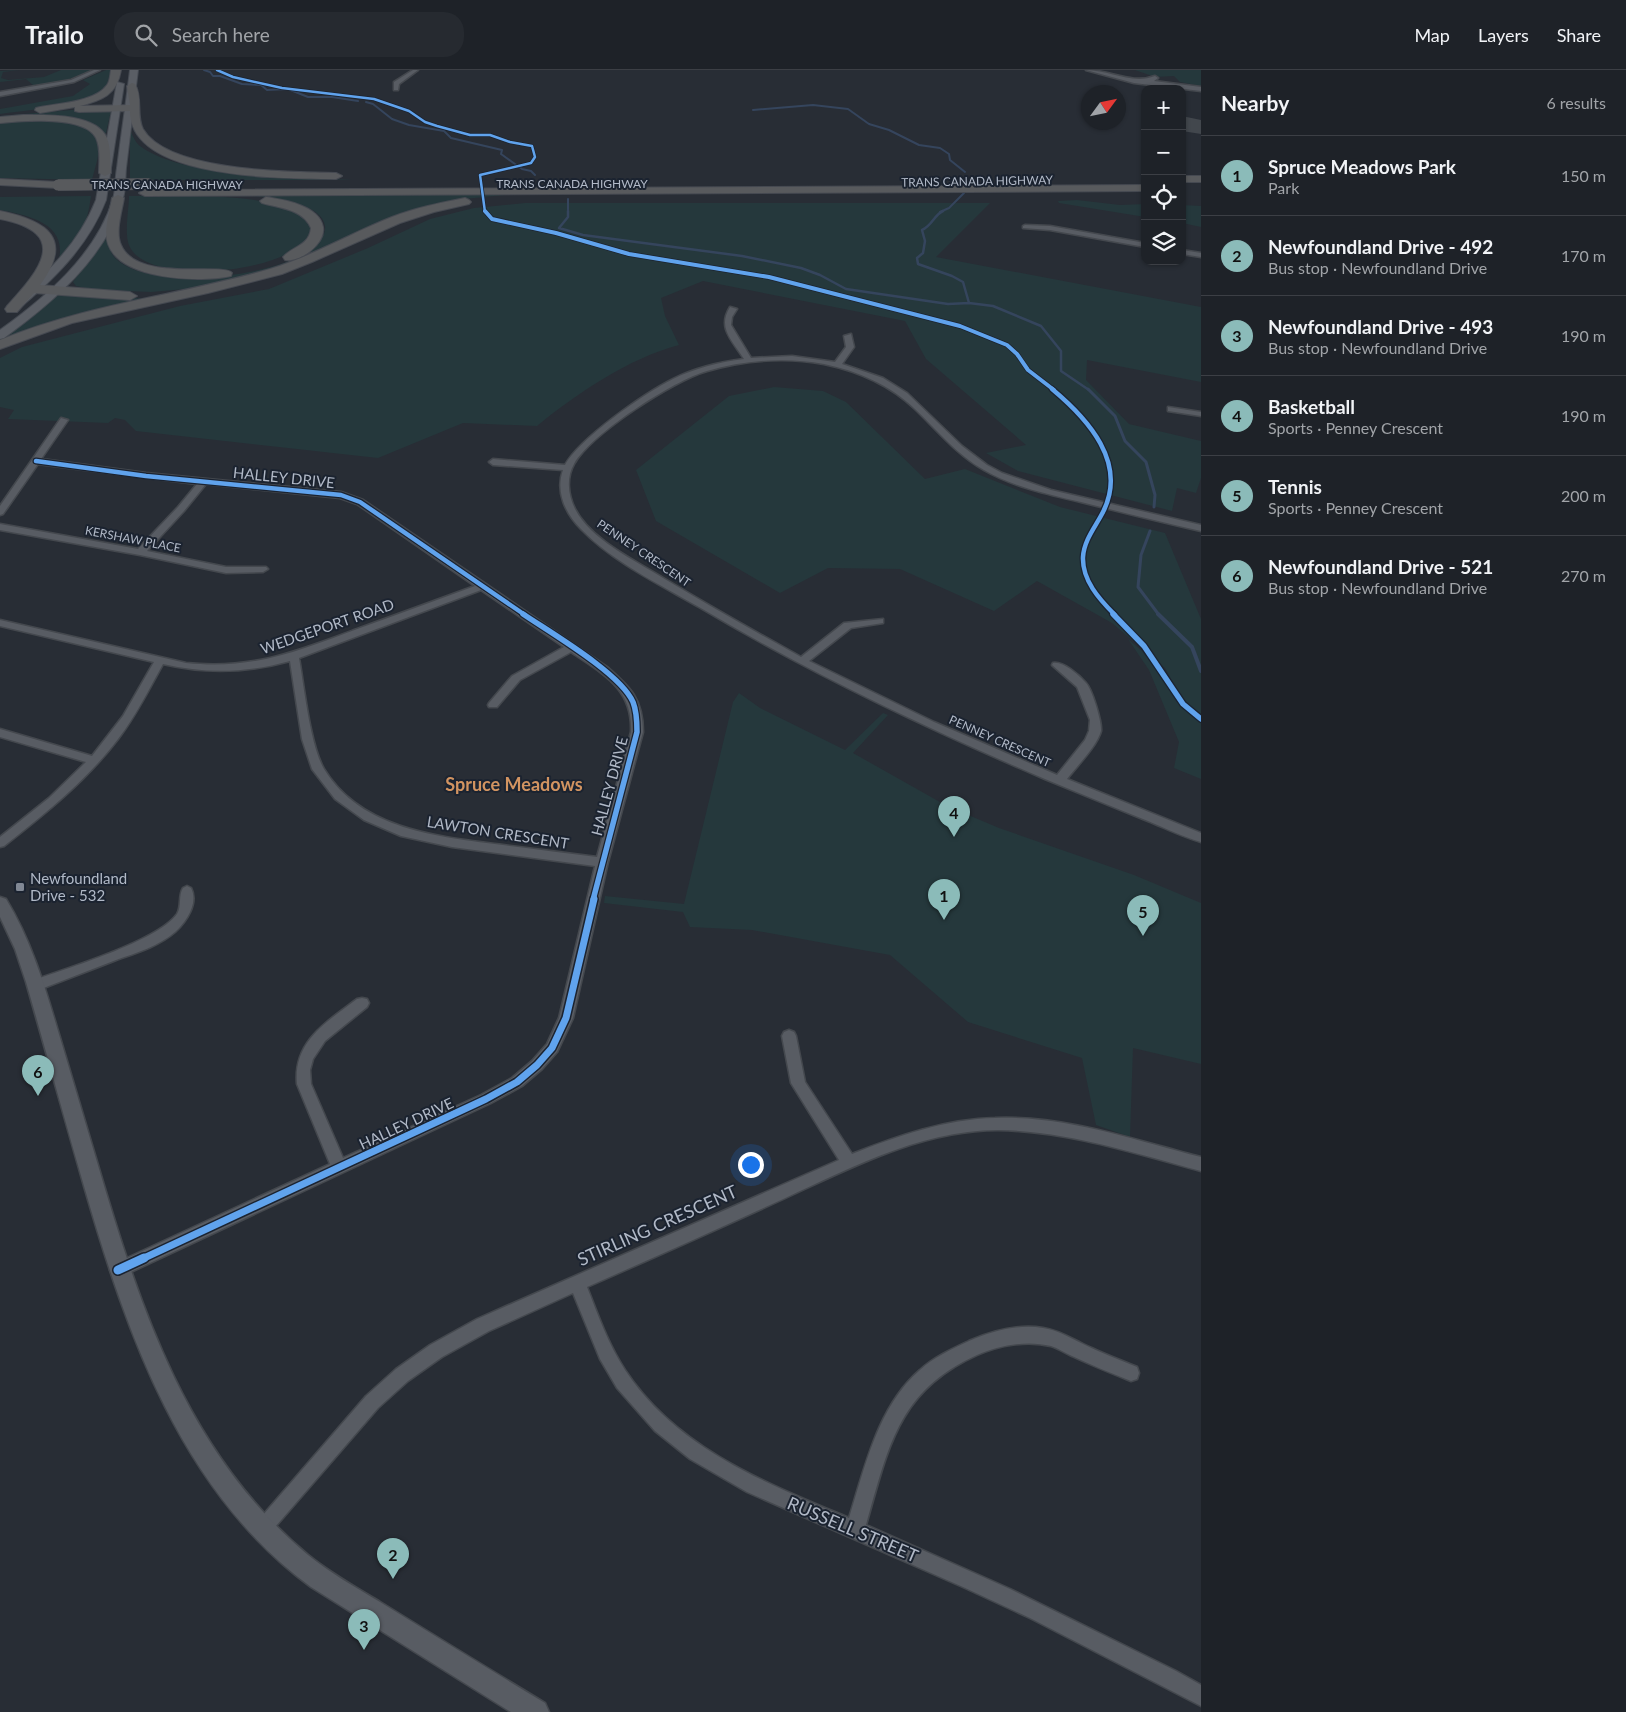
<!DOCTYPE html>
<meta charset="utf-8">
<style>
:root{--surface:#1e2228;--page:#262a30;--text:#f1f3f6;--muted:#a1a4a8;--line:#3c3f45;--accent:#8bbbb9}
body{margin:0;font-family:Lato,sans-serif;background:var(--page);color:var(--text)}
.controls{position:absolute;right:15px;top:15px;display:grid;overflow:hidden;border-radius:10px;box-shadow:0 1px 4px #0004}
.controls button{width:45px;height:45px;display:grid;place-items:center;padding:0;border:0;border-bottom:1px solid var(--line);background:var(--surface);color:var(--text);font:25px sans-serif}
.compass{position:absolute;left:1081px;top:15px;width:45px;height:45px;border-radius:50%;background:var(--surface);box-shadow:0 1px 4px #0004;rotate:57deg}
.you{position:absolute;left:750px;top:1094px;width:18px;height:18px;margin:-12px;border:4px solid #fff;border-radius:50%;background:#1a73e8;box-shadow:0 0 0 8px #1a73e833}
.badge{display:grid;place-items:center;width:32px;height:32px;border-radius:50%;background:var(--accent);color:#111;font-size:16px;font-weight:700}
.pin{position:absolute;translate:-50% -41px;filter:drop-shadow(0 1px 2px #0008)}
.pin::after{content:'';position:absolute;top:26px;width:18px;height:15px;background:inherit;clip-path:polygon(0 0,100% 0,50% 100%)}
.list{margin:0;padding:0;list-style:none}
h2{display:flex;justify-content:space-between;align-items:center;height:65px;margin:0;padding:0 20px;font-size:21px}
h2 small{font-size:16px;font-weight:400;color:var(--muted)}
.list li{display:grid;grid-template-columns:32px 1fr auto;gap:15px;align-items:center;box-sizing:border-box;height:80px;padding:0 20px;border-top:1px solid var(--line)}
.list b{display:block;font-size:19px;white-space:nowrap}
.list p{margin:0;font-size:16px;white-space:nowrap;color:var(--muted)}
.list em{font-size:16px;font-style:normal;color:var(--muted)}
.icon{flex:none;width:28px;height:28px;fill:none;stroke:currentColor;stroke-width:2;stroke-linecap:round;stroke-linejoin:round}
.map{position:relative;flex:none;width:1201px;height:1642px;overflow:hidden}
header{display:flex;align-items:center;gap:30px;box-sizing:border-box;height:70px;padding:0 25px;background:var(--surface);border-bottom:1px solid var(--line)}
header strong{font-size:24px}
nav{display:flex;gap:28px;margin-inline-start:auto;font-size:18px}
.search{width:350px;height:45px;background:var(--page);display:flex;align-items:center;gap:12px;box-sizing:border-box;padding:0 18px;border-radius:20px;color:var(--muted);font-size:19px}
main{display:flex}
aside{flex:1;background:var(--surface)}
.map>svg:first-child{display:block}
.green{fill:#25383c}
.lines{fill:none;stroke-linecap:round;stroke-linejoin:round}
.stream-far3{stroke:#35455d;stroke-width:2}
.stream-far2{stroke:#35455d;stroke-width:2.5}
.stream-far1{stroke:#35455d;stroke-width:3}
.stream{stroke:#35455d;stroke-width:4}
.building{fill:#42474d}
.minor-casing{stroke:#44484e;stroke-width:3}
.tertiary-casing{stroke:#44484e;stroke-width:3}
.primary-casing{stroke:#454a52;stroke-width:2}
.motorway-casing{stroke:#454951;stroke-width:2}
.minor{fill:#585c63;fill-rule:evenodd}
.tertiary{fill:#585c63;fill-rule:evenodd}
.primary{fill:#5a5e65;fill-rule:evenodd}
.motorway{fill:#585a5d;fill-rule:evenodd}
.motorway-bridge-casing{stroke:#454951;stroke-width:12;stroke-linecap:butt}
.motorway-bridge{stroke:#585a5d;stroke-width:11}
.cycleway-far5-casing{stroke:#1b2330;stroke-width:4}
.cycleway-far4-casing{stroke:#1b2330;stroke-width:5.5}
.cycleway-far3-casing{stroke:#1b2330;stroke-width:7}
.cycleway-far2-casing{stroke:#1b2330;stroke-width:8}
.cycleway-far1-casing{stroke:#1b2330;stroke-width:10}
.cycleway-casing{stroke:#1b2330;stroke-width:12}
.cycleway-far5{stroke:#60a3ed;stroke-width:2.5}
.cycleway-far4{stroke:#60a3ed;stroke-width:4}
.cycleway-far3{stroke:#60a3ed;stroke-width:4.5}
.cycleway-far2{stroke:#60a3ed;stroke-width:5.5}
.cycleway-far1{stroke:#60a3ed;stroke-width:7}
.cycleway{stroke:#60a3ed;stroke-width:9}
.poi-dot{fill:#818894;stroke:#1b2330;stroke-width:2}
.labels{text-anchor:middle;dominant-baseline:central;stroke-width:4;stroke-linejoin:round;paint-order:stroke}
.far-street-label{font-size:12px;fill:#b1b9c7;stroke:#1b2330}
.street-label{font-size:15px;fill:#b1b9c7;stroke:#1b2330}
.poi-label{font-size:15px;fill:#b1b9c7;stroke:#1b2330;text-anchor:start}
.quarter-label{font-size:18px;font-weight:bold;fill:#d29461;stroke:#1b2330}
.near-street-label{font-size:18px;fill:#b1b9c7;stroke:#1b2330}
</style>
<header>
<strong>Trailo</strong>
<div class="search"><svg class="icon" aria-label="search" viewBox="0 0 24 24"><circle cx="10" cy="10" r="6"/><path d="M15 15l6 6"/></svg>Search here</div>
<nav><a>Map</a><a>Layers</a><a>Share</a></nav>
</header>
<main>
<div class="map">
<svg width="1201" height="1642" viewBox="0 0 1201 1642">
<rect width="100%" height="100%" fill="#282d35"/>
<path class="green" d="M19 0 3 2 1 8 8 10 44 7 61 0H92L67 10 34 16 26 9 0 12V1Z
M106 0H111C108 8 109 15 102 21 83 37 26 40 0 44V39L73 26 90 14 83 10Z
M1135 0H1201V16L1180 12 1174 6 1155 7Z
M83 39 111 41 106 63 104 64C89 41 26 48 0 48V46Z
M17 49C41 50 93 45 98 76 100 86 94 100 92 110L0 108V51Z
M130 60C133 66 135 72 140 76 181 108 304 108 357 110H130Z
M229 124H515L464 129 294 193 247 207 186 219 151 222 105 220 85 218 76 216 73 212 112 157C104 181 113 191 135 200 179 215 275 207 312 178 319 173 326 165 325 156 321 128 251 126 229 124Z
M91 126C87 157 80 166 59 189 67 153 27 145 0 140V127Z
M129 126C170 126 263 123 297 141 302 144 307 149 312 153 311 158 311 164 308 168 284 203 154 216 131 179 123 168 129 140 129 126Z
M1077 130 1120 135 1145 134V147L1059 133 1058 131Z
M525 133H990L936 187 1201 237V312L1087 290 1086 310 1129 354 1201 371V408L1196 423 1177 418 1172 441 1018 401 986 383 1026 375 926 289 905 251 703 211 661 228 665 246 679 275C629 288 576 324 537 356L463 353 378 388 136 361 125 350 115 348 108 353 8 349 14 340 0 337V288L22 277 180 236 269 219 368 178 430 149 474 138Z
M1182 135 1201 136V157L1182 153Z
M66 223 149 229C98 239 48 251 0 272V268L55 225Z
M774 317 823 321 846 332 925 409 965 399 1060 437 1165 463 1201 549V646L1182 629 1165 598 1112 553 1037 511 994 541 900 499 828 498 780 523 656 451 636 400 729 326Z
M1128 569 1142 581 1159 602 1176 631 1201 652V709L1174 698 1179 672 1149 600Z
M739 623 760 638 845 680 883 643 888 645 853 683 947 736 999 758 1134 805 1201 833V994L1133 978 1130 1067 1096 1055 1082 988 968 952 890 885 752 860 690 857 683 842 604 833 605 826 684 834 733 632Z"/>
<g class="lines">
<path class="stream-far3" d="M204 0 210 2 213 6H220L242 14 261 15 267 20 288 19 308 27H332L358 31
M366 32 373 34 392 49 409 55 444 61 451 68 502 80 501 84 522 99 531 101 535 105
M753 40 813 35 848 39 869 54 889 60 919 75 940 78 949 84 950 90 965 102
M568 129V142
M940 142 949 138 964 123"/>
<path class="stream-far2" d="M568 141V147L559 158 583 165 742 186 801 198 820 205 846 219 948 234 969 233 993 236 1041 256 1061 281V301L1089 320
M943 141C934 145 932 156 922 160L925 171 923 183 917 188 918 194 952 206 963 212 969 233"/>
<path class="stream-far1" d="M1088 319 1115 346 1125 371 1146 392 1155 425 1154 437
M1150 461 1141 485 1138 517 1159 545"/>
<path class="stream" d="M1158 544 1192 577 1201 601"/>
</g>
<path class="building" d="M1182 46 1201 50V64L1182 61Z"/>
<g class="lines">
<defs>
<path id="minor" d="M94 0H100L74 12 0 26V22L71 10Z
M413 0H418L399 14 398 20H394V12Z
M1025 155 1050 156 1145 173V177L1050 160 1023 158V156Z
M1182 180 1201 183V187L1182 184Z
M730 237 737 239 732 247 731 255 751 288 792 286 835 292 846 277 844 266 851 264 854 277 842 294 883 308 907 323 962 376 987 395 1002 403 1051 420 1201 455V461C1161 452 1121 442 1081 432 1047 424 1014 417 984 400 957 385 937 360 915 339 890 315 858 301 824 294 786 287 745 290 707 301 674 310 591 364 574 394 566 408 568 425 575 439 590 469 634 490 663 508 708 535 754 561 801 587L844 553 883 549V553L851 558 809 591 934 652 1057 705 1085 670 1089 661 1090 650 1077 617 1052 595 1053 593C1063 591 1079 605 1086 613 1092 619 1102 652 1101 661 1097 676 1076 697 1067 709L1201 763V772C1183 767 1165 758 1148 751 1113 737 1079 723 1045 709 926 658 810 603 699 537 659 514 613 492 581 459 566 444 555 422 563 400L493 395 489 392 493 389 565 395C580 368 645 323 673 309 695 298 720 292 744 289 732 270 717 258 730 237Z
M1168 337 1201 342V346L1168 341Z
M61 348 68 350 41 389 146 403 341 422 363 430 607 597C630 617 643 629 643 662L608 792 573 948 557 982 542 999 522 1016 491 1033 118 1208 112 1205 110 1200 112 1195 330 1094 297 1014C293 971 327 952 357 929L362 928 367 929 369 933 367 937 325 971 313 989 310 1000 311 1014 343 1088 481 1025 512 1008 532 991 547 974 559 948 595 796 452 777 401 766 364 750 335 729 312 699 302 669 290 591C247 603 206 604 163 594 149 619 136 646 118 669 86 711 45 744 4 776L0 777V767L49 728 86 692 0 667V659L92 686 123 646 154 592 0 556V550L186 593C254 600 298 581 360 558 399 544 437 530 475 516L357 434 340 428 206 414 184 441 147 481 226 497H266L268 499 263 502 226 503 140 485 0 460V454L138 479 178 437 197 414 38 394 3 444 0 445V436ZM481 520 564 577 512 606 489 633 488 635 489 637H497L520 610 571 582C603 604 633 618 631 662L597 787C566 783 534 779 503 775 439 767 361 760 324 699 310 675 304 616 299 588Z
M187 816 191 818C199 833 186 852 175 862 159 876 136 883 116 890 91 900 66 909 41 919L36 920 31 919 29 915 31 911C65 899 158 871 177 844 182 836 178 826 183 818Z
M789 960 794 962 796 966 805 1012 852 1084C897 1066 946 1049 995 1048 1065 1045 1134 1070 1201 1087V1101C1134 1083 1067 1061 998 1060 917 1060 841 1103 770 1135 709 1163 648 1190 587 1217 598 1245 608 1274 625 1300 677 1379 766 1413 849 1448 865 1397 878 1336 920 1300 934 1287 952 1279 969 1271 992 1261 1018 1254 1043 1258 1057 1260 1069 1267 1081 1273 1099 1282 1118 1289 1137 1297L1139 1303 1137 1309 1131 1311C1111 1303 1091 1295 1072 1286 1065 1283 1058 1278 1051 1276 1027 1270 999 1275 977 1285 897 1321 888 1379 866 1455L1010 1519 1176 1601 1201 1615V1636L1030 1548 963 1517 747 1422 690 1389 655 1361 617 1318 600 1289 573 1223 489 1261 442 1287 408 1311 378 1338 269 1464 263 1467 257 1464 254 1458 257 1452 366 1326 396 1299 430 1275 477 1249 839 1090 791 1013 782 966 784 962Z"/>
<path id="tertiary" d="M1086 0C1110 0 1132 15 1155 6L1158 8 1154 11 1201 17V21L1134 13Z
M0 827 6 829C31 870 44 914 58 961 71 1005 84 1048 97 1092 140 1238 187 1384 308 1485 330 1503 355 1517 380 1532 435 1566 490 1600 545 1633L549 1642H511L311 1517C181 1422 127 1264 84 1116 64 1048 46 980 26 912L15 879 0 847Z"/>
<path id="primary" d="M130 0H138C134 33 130 65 126 98 125 108 126 119 123 128 106 188 52 233 4 268L0 269V260C46 227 96 185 113 129 116 119 115 108 117 98 121 66 126 33 130 0Z
M117 12 124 14 106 130C89 174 58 205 23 235H15L13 233 15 231C49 201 79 173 96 130Z"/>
<path id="motorway" d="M111 0H121C117 25 102 30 80 36L130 35 127 16 132 13 135 14C143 28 136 45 143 59 168 102 291 102 336 103L342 106 336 109C288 108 130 111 130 41L79 42 75 41V37L40 43 35 40 36 38C56 33 94 33 107 15 110 11 110 5 111 0Z
M23 45C46 45 96 43 107 68 111 79 110 92 111 103L105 106 99 103C99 92 101 78 96 68 85 45 22 51 0 53V47Z
M1182 106H1201V112H1182Z
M0 109 58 112 64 115 58 118 0 115Z
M1145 115V121L145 126 139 123 145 120Z
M118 125 124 128C122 141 115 162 121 175 137 213 223 192 232 203L231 206C200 213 120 210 108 174 103 161 110 141 112 128Z
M266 127C284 130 319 135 323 157 326 174 299 193 285 190L283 187C293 176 309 176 311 158 303 139 279 138 262 133L260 131Z
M465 128 469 130 471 132 469 134 434 142 400 153 312 192 282 204 208 223 72 253 0 279V270C87 234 180 225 270 199 313 186 351 163 392 147 415 138 440 133 465 128Z
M0 141C48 151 74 169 40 215L130 222 137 226 130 230 34 223 17 242H7L5 239 7 236C39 201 72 163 0 149Z"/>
</defs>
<use href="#minor" class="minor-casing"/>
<use href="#tertiary" class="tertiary-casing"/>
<use href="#primary" class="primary-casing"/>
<use href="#motorway" class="motorway-casing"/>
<use href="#minor" class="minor"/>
<use href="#tertiary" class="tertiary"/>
<use href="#primary" class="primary"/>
<use href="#motorway" class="motorway"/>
<defs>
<path id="motorway-bridge" d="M58 115 149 114"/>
</defs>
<use href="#motorway-bridge" class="motorway-bridge-casing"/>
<use href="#motorway-bridge" class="motorway-bridge"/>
<defs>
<path id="cycleway-far5" d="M217 0 233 7 282 18 374 29 409 41 425 52 437 56 470 65H490L510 72 532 76 535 87 531 93 480 105 485 142"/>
<path id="cycleway-far4" d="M485 141 492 149 556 163 629 184 769 207 960 256 1007 275 1017 284 1028 300 1054 320"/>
<path id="cycleway-far3" d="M1052 319C1088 349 1128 393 1103 442 1096 456 1084 470 1083 487 1082 510 1099 529 1115 545
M36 391 146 406 341 425 360 432 525 545"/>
<path id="cycleway-far2" d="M523 544C551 563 620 603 633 632 637 642 637 652 637 662L593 830
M1113 544 1144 576 1183 634 1201 649"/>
<path id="cycleway-far1" d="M142 1189 486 1029 517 1012 537 995 552 978 566 948 594 829"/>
<path id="cycleway" d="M118 1200 144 1188"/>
</defs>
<use href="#cycleway-far5" class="cycleway-far5-casing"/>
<use href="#cycleway-far4" class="cycleway-far4-casing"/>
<use href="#cycleway-far3" class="cycleway-far3-casing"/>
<use href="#cycleway-far2" class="cycleway-far2-casing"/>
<use href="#cycleway-far1" class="cycleway-far1-casing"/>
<use href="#cycleway" class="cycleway-casing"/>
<use href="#cycleway-far5" class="cycleway-far5"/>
<use href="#cycleway-far4" class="cycleway-far4"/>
<use href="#cycleway-far3" class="cycleway-far3"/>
<use href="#cycleway-far2" class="cycleway-far2"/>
<use href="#cycleway-far1" class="cycleway-far1"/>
<use href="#cycleway" class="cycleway"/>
</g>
<rect class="poi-dot" x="15" y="812" width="10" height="10" rx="2.5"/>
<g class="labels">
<g class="far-street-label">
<text transform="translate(977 111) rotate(-1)">TRANS CANADA HIGHWAY</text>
<text x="572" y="113">TRANS CANADA HIGHWAY</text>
<text x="167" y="114">TRANS CANADA HIGHWAY</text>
<text transform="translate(133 469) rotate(11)">KERSHAW PLACE</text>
<text transform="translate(644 483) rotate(34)">PENNEY CRESCENT</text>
<text transform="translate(1000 671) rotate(24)">PENNEY CRESCENT</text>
</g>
<g class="street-label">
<text transform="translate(284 407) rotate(6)">HALLEY DRIVE</text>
<text transform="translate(327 556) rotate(-19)">WEDGEPORT ROAD</text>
<text transform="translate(609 716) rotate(-75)">HALLEY DRIVE</text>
<text transform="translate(498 762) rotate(9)">LAWTON CRESCENT</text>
<text transform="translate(406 1053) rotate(-25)">HALLEY DRIVE</text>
</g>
<g class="poi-label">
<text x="30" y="808">Newfoundland<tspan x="30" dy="17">Drive - 532</tspan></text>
</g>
<g class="quarter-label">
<text x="514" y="714">Spruce Meadows</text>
</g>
<g class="near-street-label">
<text transform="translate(657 1155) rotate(-24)">STIRLING CRESCENT</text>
<text transform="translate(853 1459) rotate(23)">RUSSELL STREET</text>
</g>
</g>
</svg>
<div class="controls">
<button>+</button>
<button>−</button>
<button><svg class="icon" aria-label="locate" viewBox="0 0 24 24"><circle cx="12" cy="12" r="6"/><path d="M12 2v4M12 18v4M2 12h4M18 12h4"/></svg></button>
<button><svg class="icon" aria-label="layers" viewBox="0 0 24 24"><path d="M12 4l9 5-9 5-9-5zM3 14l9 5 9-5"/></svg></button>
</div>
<svg class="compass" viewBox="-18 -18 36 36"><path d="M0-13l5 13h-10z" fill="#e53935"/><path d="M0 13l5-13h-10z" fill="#a1a4a8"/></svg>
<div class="you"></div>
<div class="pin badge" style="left:944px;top:850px">1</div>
<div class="pin badge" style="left:393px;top:1509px">2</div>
<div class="pin badge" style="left:364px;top:1580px">3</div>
<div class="pin badge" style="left:954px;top:767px">4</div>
<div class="pin badge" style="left:1143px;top:866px">5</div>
<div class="pin badge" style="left:38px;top:1026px">6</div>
</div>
<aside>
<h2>Nearby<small>6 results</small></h2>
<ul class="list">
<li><span class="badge">1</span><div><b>Spruce Meadows Park</b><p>Park</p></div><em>150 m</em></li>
<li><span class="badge">2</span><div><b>Newfoundland Drive - 492</b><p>Bus stop · Newfoundland Drive</p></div><em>170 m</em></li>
<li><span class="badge">3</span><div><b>Newfoundland Drive - 493</b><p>Bus stop · Newfoundland Drive</p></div><em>190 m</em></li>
<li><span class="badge">4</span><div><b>Basketball</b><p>Sports · Penney Crescent</p></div><em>190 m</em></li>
<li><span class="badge">5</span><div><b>Tennis</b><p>Sports · Penney Crescent</p></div><em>200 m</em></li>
<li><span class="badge">6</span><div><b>Newfoundland Drive - 521</b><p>Bus stop · Newfoundland Drive</p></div><em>270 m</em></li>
</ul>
</aside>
</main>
